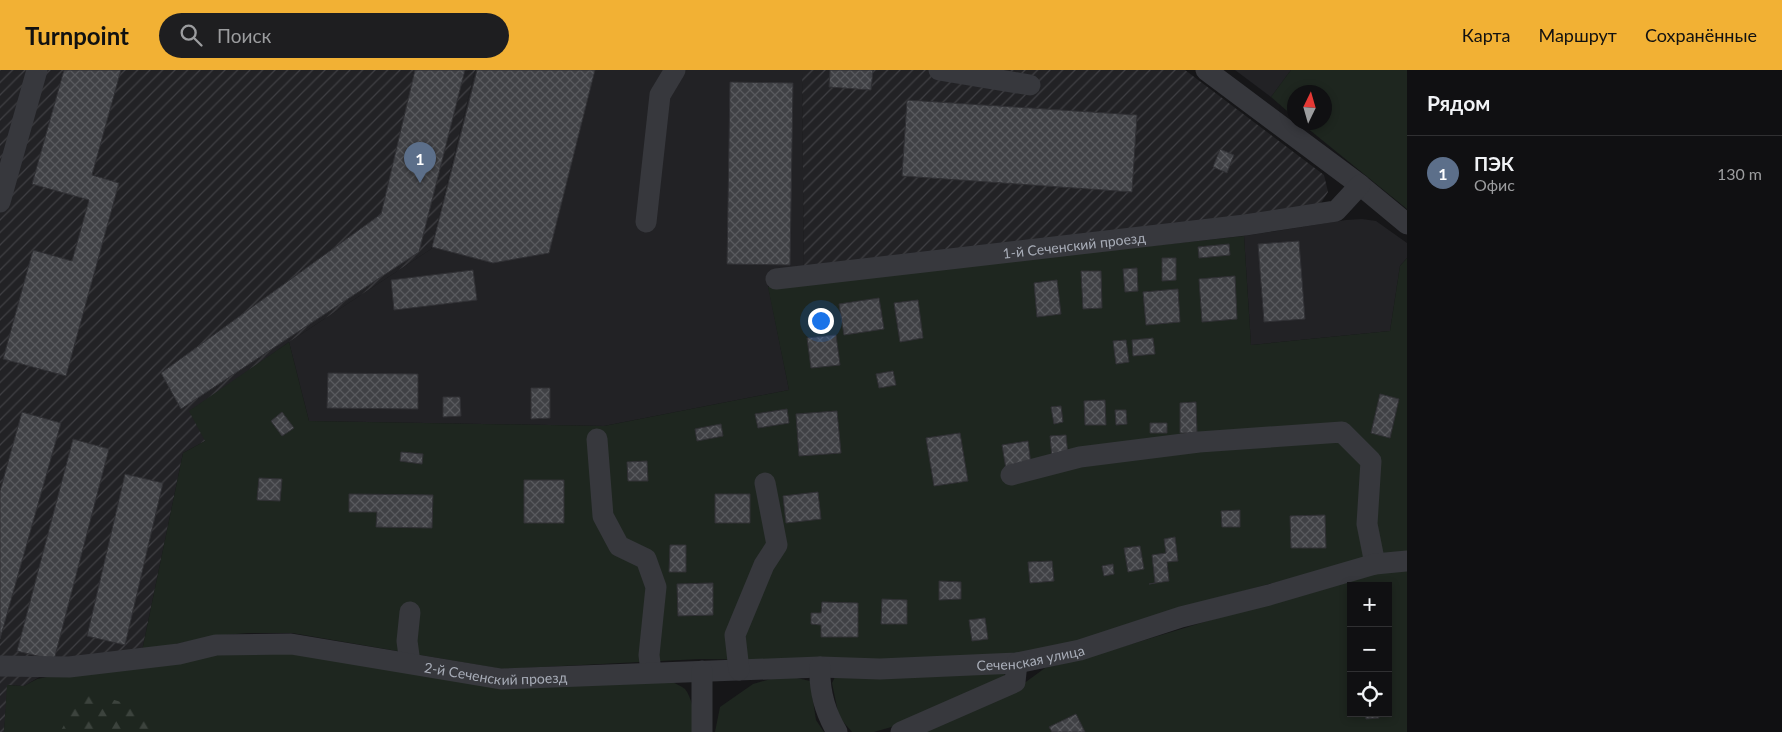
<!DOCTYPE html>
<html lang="ru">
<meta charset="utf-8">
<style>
:root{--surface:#101012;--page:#1e1e20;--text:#f1f3f6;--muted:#9c9d9f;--line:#303032;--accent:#f2b134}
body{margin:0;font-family:Lato,sans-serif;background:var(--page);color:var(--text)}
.controls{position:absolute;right:15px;bottom:15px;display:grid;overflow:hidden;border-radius:0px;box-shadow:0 2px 8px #0003}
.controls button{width:45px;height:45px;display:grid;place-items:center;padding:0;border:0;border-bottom:1px solid var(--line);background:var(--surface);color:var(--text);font:25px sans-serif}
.compass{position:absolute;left:1287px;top:15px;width:45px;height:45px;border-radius:50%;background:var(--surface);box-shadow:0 2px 8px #0003;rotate:5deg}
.you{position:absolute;left:820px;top:250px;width:18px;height:18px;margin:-12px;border:4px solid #fff;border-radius:50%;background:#1a73e8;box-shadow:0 0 0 8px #1a73e833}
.badge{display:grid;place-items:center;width:32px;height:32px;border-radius:50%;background:var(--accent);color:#fff;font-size:16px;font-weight:700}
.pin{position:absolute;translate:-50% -41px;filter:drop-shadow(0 1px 2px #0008)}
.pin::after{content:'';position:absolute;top:26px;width:18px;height:15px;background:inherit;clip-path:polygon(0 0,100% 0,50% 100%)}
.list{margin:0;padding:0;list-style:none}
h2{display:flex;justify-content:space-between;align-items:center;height:65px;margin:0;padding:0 20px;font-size:21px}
h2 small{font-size:16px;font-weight:400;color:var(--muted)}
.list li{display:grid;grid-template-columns:32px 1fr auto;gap:15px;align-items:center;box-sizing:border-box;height:75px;padding:0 20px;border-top:1px solid var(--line)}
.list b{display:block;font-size:19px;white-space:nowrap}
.list p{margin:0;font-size:16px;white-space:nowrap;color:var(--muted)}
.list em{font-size:16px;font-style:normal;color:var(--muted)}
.icon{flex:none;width:28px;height:28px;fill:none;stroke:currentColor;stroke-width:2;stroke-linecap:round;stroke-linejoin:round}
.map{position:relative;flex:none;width:1407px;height:662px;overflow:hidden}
header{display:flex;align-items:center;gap:30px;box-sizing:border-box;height:70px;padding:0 25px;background:var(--accent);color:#111}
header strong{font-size:24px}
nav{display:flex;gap:28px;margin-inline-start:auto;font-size:18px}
.search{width:350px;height:45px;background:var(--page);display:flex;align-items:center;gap:12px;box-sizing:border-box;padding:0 18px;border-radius:28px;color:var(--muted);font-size:19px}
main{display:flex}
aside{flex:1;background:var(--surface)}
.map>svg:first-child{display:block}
.built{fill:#222225}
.industrial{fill:url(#industrial-furrows)}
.green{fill:#1e261f;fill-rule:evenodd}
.forest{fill:url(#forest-firs)}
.building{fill:url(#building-cross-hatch);stroke:#303034}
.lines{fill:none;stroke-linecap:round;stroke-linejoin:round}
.minor{stroke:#37383d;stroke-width:21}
.labels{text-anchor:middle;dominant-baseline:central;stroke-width:4.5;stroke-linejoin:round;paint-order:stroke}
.street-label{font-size:14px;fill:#a8adb8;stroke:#111113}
</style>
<header>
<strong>Turnpoint</strong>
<div class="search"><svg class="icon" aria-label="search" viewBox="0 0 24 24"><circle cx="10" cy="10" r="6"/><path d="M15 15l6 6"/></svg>Поиск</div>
<nav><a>Карта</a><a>Маршрут</a><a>Сохранённые</a></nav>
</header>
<main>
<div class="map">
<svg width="1407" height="662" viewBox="0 0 1407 662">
<defs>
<pattern id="industrial-furrows" width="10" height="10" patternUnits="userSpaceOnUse" patternTransform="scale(1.25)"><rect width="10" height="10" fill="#222225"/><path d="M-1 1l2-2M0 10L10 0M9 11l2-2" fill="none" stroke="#3f3f43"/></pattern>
<pattern id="forest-firs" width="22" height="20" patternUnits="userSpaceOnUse" patternTransform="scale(1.25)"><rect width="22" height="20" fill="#1e261f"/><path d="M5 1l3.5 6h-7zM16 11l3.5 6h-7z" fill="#3c433d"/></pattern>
<pattern id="building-cross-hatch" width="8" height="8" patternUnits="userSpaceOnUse" patternTransform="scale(1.25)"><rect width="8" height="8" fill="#404145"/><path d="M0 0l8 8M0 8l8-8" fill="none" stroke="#595a5e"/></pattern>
</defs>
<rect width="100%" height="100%" fill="#161618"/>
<path class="built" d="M475 0H802L804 201 766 205 789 320 604 356 309 351 289 272 431 179Z
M1235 0H1291L1271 27Z
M1362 149 1376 151 1407 173V188L1400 196 1390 261 1251 275 1244 166 1346 150Z"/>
<path class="industrial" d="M0 0H475L431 179 289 272 243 305 205 371 183 383 142 581 73 587 24 616 8 615 4 662H0Z
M802 0H1185L1324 105 1328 122 1321 133 1246 150 804 201Z"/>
<path class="green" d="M1291 0H1407V139L1301 53 1324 52V22H1294V47L1271 27Z
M1244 166 1251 275 1390 261 1400 196 1407 188V482L1367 488 1176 539 1077 572 1016 586 879 591 700 589 502 599 292 563H248L214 566 142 581 183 383 205 371 189 341 289 272 309 351 604 356 789 320 768 217Z
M1407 499V662H914L1023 614 1045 598 1082 589 1274 531 1376 503ZM1351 516H1388V643H1351Z
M215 583H290L671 611C675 614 682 616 685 619 693 629 696 650 694 662H4L7 615 24 616 37 609 71 602Z
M1005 603 1004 608 902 654 874 662H852L839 647 832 613 835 607Z
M784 605 810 611 816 650 824 662H715L720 637 753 614Z"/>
<path class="forest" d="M84 621 148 640 163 662H60Z"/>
<path class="building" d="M64 0H121L92 105 119 113 66 306 3 289 33 180 72 191 89 130 32 114Z
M415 0H465L419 182 181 339 161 303 381 144Z
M477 0H595L549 183 493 193 432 177Z
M830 0H873L871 20 829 17Z
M730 12 793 13 790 195 727 194Z
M907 30 1137 45 1132 122 902 106Z
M1220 79 1234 85 1227 103 1213 97Z
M1299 171 1305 249 1264 252 1258 174Z
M1229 174 1230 185 1199 188 1198 177Z
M1162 188H1176V210L1162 211Z
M1137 198 1138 221 1125 222 1123 199Z
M473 200 477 230 394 240 391 210Z
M1081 201H1101L1102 238 1083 239Z
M1235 206 1237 249 1202 252 1199 209Z
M1057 210 1061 244 1037 247 1034 213Z
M1178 219 1180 252 1146 255 1143 222Z
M879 228 884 259 844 265 839 234Z
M918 230 923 268 900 272 894 233Z
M836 265 840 295 811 298 807 268Z
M1153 268 1155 284 1133 286 1132 270Z
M1126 270 1129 292 1116 294 1113 271Z
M893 301 896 315 879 318 876 304Z
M328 303 418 304V339L327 338Z
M531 318H550V348L531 349Z
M1380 324 1399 329 1390 368 1371 363Z
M443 327H460L461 346 443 347Z
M1105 330 1106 355H1085L1084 331Z
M1196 332 1197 363H1180V333Z
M1061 336 1063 352 1054 354 1051 337Z
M787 339 789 353 758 358 755 344Z
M1115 340H1126L1127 354 1116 355Z
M837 341 841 383 799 386 796 344Z
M22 342 61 353 0 569V421Z
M282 342 294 358 282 366 271 351Z
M1150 353H1167V363H1150Z
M721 354 723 366 697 371 695 359Z
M960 363 968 411 934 416 926 368Z
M1066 365 1068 386 1052 388 1050 366Z
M73 369 109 379 54 590 17 581Z
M1028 371 1031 395 1006 399 1002 375Z
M401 382 423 384 422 394 400 391Z
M647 391 648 411H628L627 392Z
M125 404 163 413 125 575 87 566Z
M259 408 282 409 280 431 257 430Z
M524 410H564V453H524Z
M818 422 821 449 786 453 783 426Z
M349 424 433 425 432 458 376 457 377 442H349Z
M715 424H750V453H715Z
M1240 440V457H1222L1221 441Z
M1325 445 1326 478H1291L1290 446Z
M1175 467 1178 491 1167 492 1169 511 1149 514 1155 513 1152 485 1166 483 1164 469Z
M670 475H686V502H669Z
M1140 476 1144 499 1128 502 1124 478Z
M1052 491 1054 511 1030 513 1028 492Z
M1113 494 1114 504 1104 506 1102 496Z
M939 511 961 512V529L939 530Z
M713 513V545L678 546 677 514Z
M882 529 907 530V554H881Z
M822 532 858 533V567H821V555L811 554V543H821Z
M985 548 988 569 972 571 969 550Z
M1365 643H1378L1379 648 1366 649Z
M1076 644 1085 662H1052L1049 657Z"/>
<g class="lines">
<g class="minor">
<path d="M939 0 1030 15"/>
<path d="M1206 0 1360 115 1407 154"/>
<path d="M0 132 37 0"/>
<path d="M646 152 660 25 675 0"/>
<path id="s1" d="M776 209 1245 155 1336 141 1360 115"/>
<path d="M597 369 603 446 619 476 646 489 656 517 649 585 651 602"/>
<path d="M1011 405 1080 387 1199 372 1342 362 1371 391 1367 454 1375 494"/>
<path d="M410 593 407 571 410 542"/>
<path id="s2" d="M0 596 69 597 179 584 216 575 291 574 501 609 820 597 880 599 1017 593 1080 580 1181 547 1269 525 1375 494 1407 491"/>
<path d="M820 597C819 620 825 642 837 662"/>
<path d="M739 600 735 565 764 495 777 475 765 413"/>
<path d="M702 601V662"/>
<path d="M901 662 1015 612 1017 593"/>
</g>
</g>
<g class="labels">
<g class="street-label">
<text stroke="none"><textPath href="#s1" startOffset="300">1-й Сеченский проезд</textPath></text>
<text stroke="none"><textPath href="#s2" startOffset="1036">Сеченская улица</textPath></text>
<text stroke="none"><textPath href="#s2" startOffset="500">2-й Сеченский проезд</textPath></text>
</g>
</g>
</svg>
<div class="controls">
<button>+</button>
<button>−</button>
<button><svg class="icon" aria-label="locate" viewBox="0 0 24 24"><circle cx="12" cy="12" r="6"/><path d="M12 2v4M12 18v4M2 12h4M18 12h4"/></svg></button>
</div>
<svg class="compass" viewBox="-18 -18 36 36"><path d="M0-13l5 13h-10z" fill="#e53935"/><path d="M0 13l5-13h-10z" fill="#9c9d9f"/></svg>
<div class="you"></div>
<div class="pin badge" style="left:420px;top:113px;background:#5c6f8a">1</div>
</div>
<aside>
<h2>Рядом<small></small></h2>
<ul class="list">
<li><span class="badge" style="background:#5c6f8a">1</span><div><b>ПЭК</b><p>Офис</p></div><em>130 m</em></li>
</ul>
</aside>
</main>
